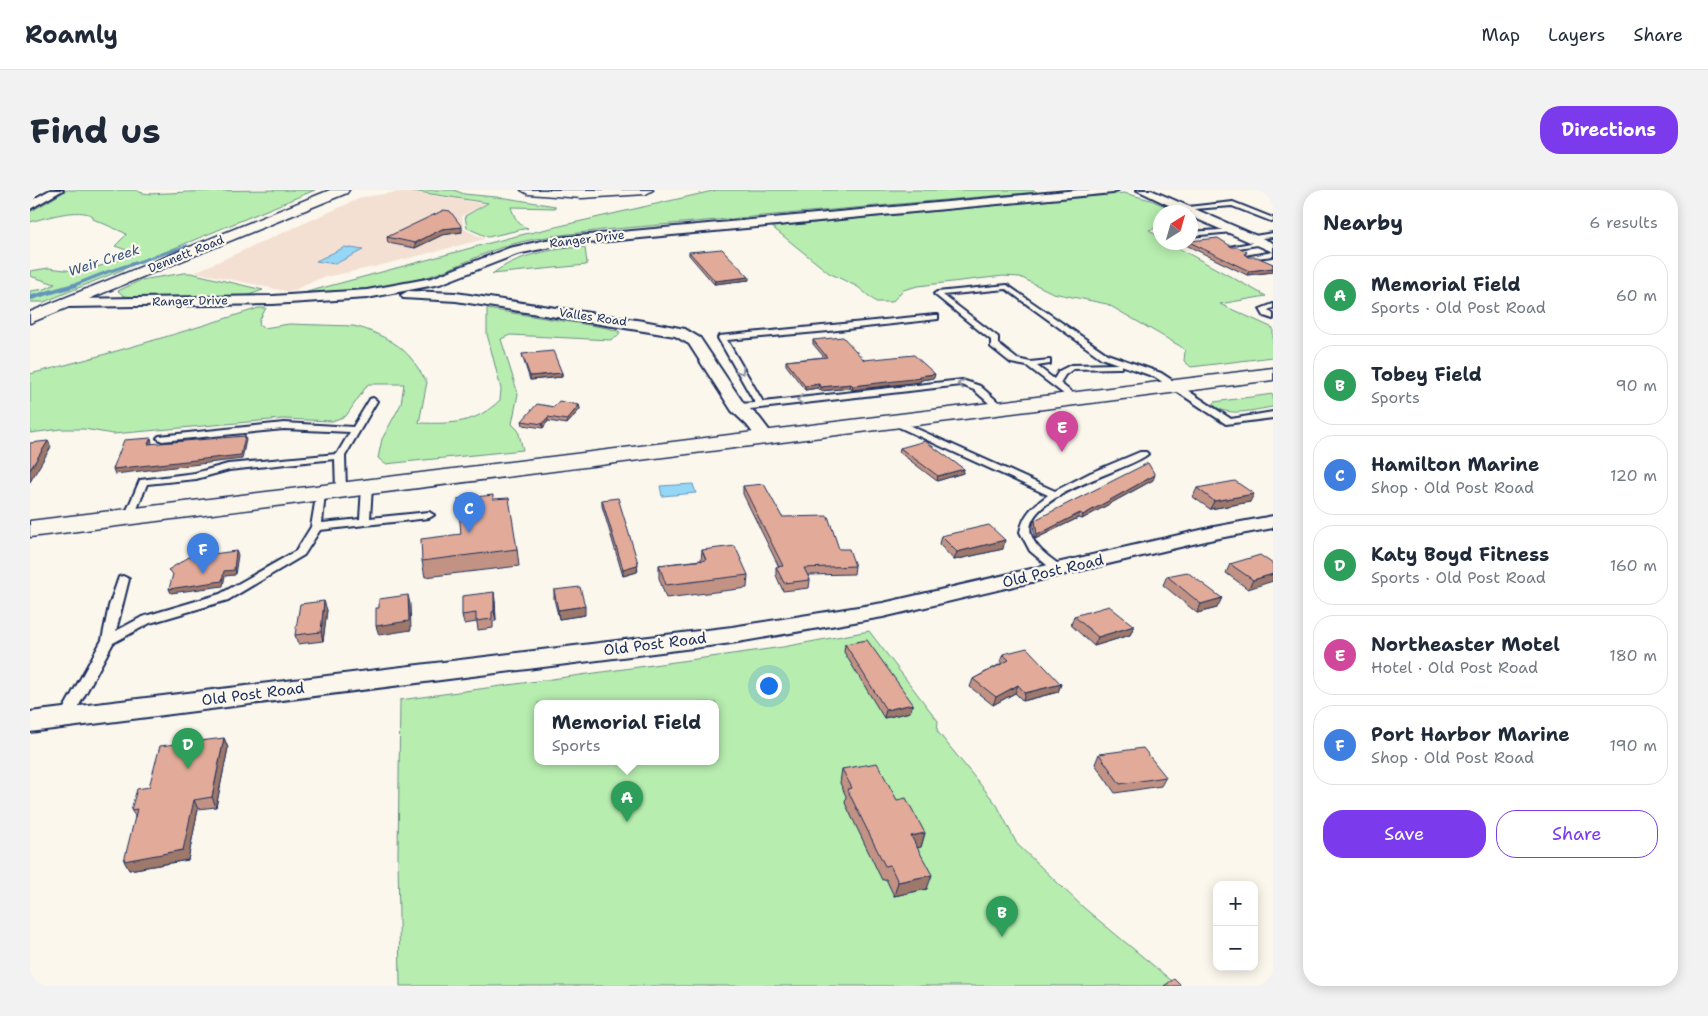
<!DOCTYPE html>
<meta charset="utf-8">
<style>
:root{--surface:#fff;--page:#f2f2f3;--text:#1f2937;--muted:#747a83;--line:#e0e1e3;--accent:#7c3aed}
body{margin:0;font-family:"Shantell Sans",sans-serif;background:var(--page);color:var(--text)}
.controls{position:absolute;right:15px;bottom:15px;display:grid;overflow:hidden;border-radius:10px;box-shadow:0 2px 12px #0003}
.controls button{width:45px;height:45px;display:grid;place-items:center;padding:0;border:0;border-bottom:1px solid var(--line);background:var(--surface);color:var(--text);font:25px sans-serif}
.compass{position:absolute;left:1123px;top:15px;width:45px;height:45px;border-radius:50%;background:var(--surface);box-shadow:0 2px 12px #0003;rotate:37deg}
.you{position:absolute;left:738px;top:495px;width:18px;height:18px;margin:-12px;border:4px solid #fff;border-radius:50%;background:#1a73e8;box-shadow:0 0 0 8px #1a73e833}
.badge{display:grid;place-items:center;width:32px;height:32px;border-radius:50%;background:var(--accent);color:#fff;font-size:16px;font-weight:700}
.pin{position:absolute;translate:-50% -41px;filter:drop-shadow(0 1px 2px #0008)}
.pin::after{content:'';position:absolute;top:26px;width:18px;height:15px;background:inherit;clip-path:polygon(0 0,100% 0,50% 100%)}
.popup{position:absolute;left:504px;top:510px;width:185px;height:65px;box-sizing:border-box;display:grid;place-content:center;border-radius:10px;background:var(--surface);filter:drop-shadow(0 1px 4px #0005);font-size:16px;white-space:nowrap;color:var(--muted)}
.popup b{font-size:19px;color:var(--text)}
.popup::after{content:'';position:absolute;left:50%;top:100%;margin-left:-10px;border:10px solid transparent;border-top-color:var(--surface)}
.list{margin:0;padding:0;list-style:none}
h2{display:flex;justify-content:space-between;align-items:center;height:65px;margin:0;padding:0 20px;font-size:21px}
h2 small{font-size:16px;font-weight:400;color:var(--muted)}
.list li{display:grid;grid-template-columns:32px 1fr auto;gap:15px;align-items:center;box-sizing:border-box;height:80px;margin:0 10px 10px;padding:0 10px;border:1px solid var(--line);border-radius:20px}
.list b{display:block;font-size:19px;white-space:nowrap}
.list p{margin:0;font-size:16px;white-space:nowrap;color:var(--muted)}
.list em{font-size:16px;font-style:normal;color:var(--muted)}
.actions{display:flex;gap:10px;padding:15px 20px}
.actions a{flex:1;padding:11px 0;border:1px solid var(--accent);border-radius:20px;text-align:center;font-size:18px;color:var(--accent)}
.actions .main{background:var(--accent);color:#fff}
.map{position:relative;flex:none;width:1243px;height:796px;overflow:hidden;border-radius:20px}
header{display:flex;align-items:center;gap:30px;box-sizing:border-box;height:70px;padding:0 25px;background:var(--surface);border-bottom:1px solid var(--line)}
header strong{font-size:24px}
nav{display:flex;gap:28px;margin-inline-start:auto;font-size:18px}
.intro{display:flex;align-items:center;justify-content:space-between;box-sizing:border-box;height:120px;padding:0 30px}
h1{margin:0;font-size:35px}
.button{padding:12px 22px;border-radius:20px;background:var(--accent);color:#fff;font-size:18px;font-weight:700}
main{display:flex;gap:30px;padding:0 30px}
aside{flex:1;background:var(--surface);border-radius:20px;box-shadow:0 2px 12px #0003}
.map>svg:first-child{display:block}
.built{fill:#f4e0d3}
.green{fill:#b7edaf;stroke:#698e86;fill-rule:evenodd}
.water{fill:#96d7f7;stroke:#6594ba}
.lines{fill:none;stroke-linecap:round;stroke-linejoin:round}
.stream-far1{stroke:#6594ba;stroke-width:3}
.stream{stroke:#6594ba;stroke-width:4.5}
.lane-casing{stroke:#1b2f5e;stroke-width:4}
.street-casing{stroke:#1b2f5e;stroke-width:4}
.secondary-casing{stroke:#1b2f5e;stroke-width:3}
.primary-casing{stroke:#1b2f5e;stroke-width:3}
.highway-casing{stroke:#1b2f5e;stroke-width:3}
.lane{fill:#fbf7ec;fill-rule:evenodd}
.street{fill:#fbf7ec;fill-rule:evenodd}
.secondary{fill:#fbf7ec;fill-rule:evenodd}
.primary{fill:#fbf7ec;fill-rule:evenodd}
.highway{fill:#fbf7ec;fill-rule:evenodd}
.wall{fill:#c29384;stroke:#1b2f5e}
.shaded-wall{fill:#9e786b;stroke:#1b2f5e}
.building{fill:#e2ab99;stroke:#1b2f5e}
.oneway{stroke:#8b93a5}
.labels{text-anchor:middle;dominant-baseline:central;stroke-width:4.5;stroke-linejoin:round;paint-order:stroke}
.far-street-label{font-size:12px;fill:#1b2f5e;stroke:#fbf7ec}
.far-water-label{font-size:14px;font-style:italic;fill:#3a5984;stroke:#fbf7ec}
.street-label{font-size:15px;fill:#1b2f5e;stroke:#fbf7ec}
</style>
<header>
<strong>Roamly</strong>
<nav><a>Map</a><a>Layers</a><a>Share</a></nav>
</header>
<div class="intro"><h1>Find us</h1><a class="button">Directions</a></div>
<main>
<div class="map">
<svg width="1243" height="796" viewBox="0 0 1243 796">
<rect width="100%" height="100%" fill="#fbf7ec"/>
<filter id="ink" filterUnits="userSpaceOnUse"><feTurbulence type="fractalNoise" baseFrequency=".02" numOctaves="2"/><feDisplacementMap in="SourceGraphic" scale="10" xChannelSelector="R" yChannelSelector="G"/><feConvolveMatrix kernelMatrix="1 2 1 2 8 2 1 2 1" color-interpolation-filters="sRGB"/></filter>
<g filter="url(#ink)">
<path class="built" d="M376 1 455 14 432 26 434 39 455 49 344 77 291 88 260 102 165 82 333 7Z"/>
<path class="green" d="M37 0H106C114 6 129 3 139 3 188 0 236 0 285 0L14 112H0V101L15 99 25 94 0 86V81L19 78 51 82 102 66V62L85 56 96 45 95 43 63 29V26C49 17 15 28 0 32V22Z
M376 0H424L434 4 476 8 525 16V18L481 17C484 26 488 36 498 38L458 47 437 38 435 26 458 13Z
M687 0H1003L1007 2 573 40C543 44 512 46 483 54 453 62 426 78 397 87 360 98 315 102 277 102L482 47Z
M1094 3 1121 10 1149 22H1130V37L1119 40 1130 48V52L1139 53 1236 106 1190 114 1243 138V167L1161 177 1154 171 1155 161 1150 156 1077 114 1023 103 990 87 973 86 888 96 873 100 862 112H846L828 97 799 83 742 37Z
M553 57 555 58 557 73 556 75 462 84C488 64 522 59 553 57Z
M154 83H161L233 100 216 106 106 107 94 106 88 101 111 90Z
M229 118H236L229 131 230 136 234 138 259 134 323 136C336 138 363 150 373 160 383 168 390 182 397 192L389 233C423 234 445 234 470 210L471 199 457 144V119L578 138 590 142 587 147 580 150 480 145 471 149 488 204 482 234 488 240 493 260 355 274 348 268 352 249 371 214 374 194H338L316 226 302 231 252 229 83 244 54 239H31L0 243V184C77 165 153 142 229 118Z
M1243 204V217C1226 219 1196 229 1183 214L1184 212Z
M839 441 908 531 907 541 967 615 987 654 1054 718 1148 796H370L368 665 370 510 753 457ZM508 513H686V571H508Z"/>
<path class="water" d="M315 57 333 60 305 74 286 71Z
M663 294 666 303 632 306 630 296Z"/>
<g class="lines">
<path class="stream-far1" d="M42 96 77 82 157 56"/>
<path class="stream" d="M0 108 45 95"/>
<defs>
<path id="lane" d="M1203 12 1243 28V32L1202 16 1152 20 1149 18Z
M1204 39 1205 40 1202 42 1160 46V42Z
M1243 43V47L1221 49 1218 47Z
M1232 51 1234 52V54L1202 59 1199 57Z
M1243 62V66L1218 69 1215 67Z
M977 95 1077 164 1131 183 1201 229 1243 222V228L1196 234 1125 187 1091 175V178H1088L1043 179 1035 185 1030 193 1050 209 1046 212 1043 211 997 176 981 173 961 157V150L904 104 907 102ZM976 99 1071 168 1088 174 1041 175 1029 181 1024 189 1007 176 1020 174V170L1000 172 987 169 968 154V147L913 105Z
M1243 114V118L1238 120 1243 124V129L1234 126 1230 119Z
M905 125H908V129L799 141 697 150 733 212 932 190 950 196 974 217V221H968L944 200 931 195 731 218 708 220 704 217 708 214 725 213 688 148 689 146Z
M343 208 347 211 315 266 316 300 314 302H308L306 300 305 269 199 280 166 289 117 294 103 329 99 330 94 327 110 290 165 283 198 274 307 264 320 242 254 239 132 251 127 248 129 246 254 233 323 237 340 209Z
M865 229 1025 301 1060 283 1110 262H1116L1118 264C1099 281 985 307 1002 347 1007 360 1021 368 1032 377L1033 379 1032 381H1024L1000 361 990 342C994 323 1003 316 1018 305L862 234 861 232Z
M337 294 342 297 340 328 399 322 404 325 399 328 290 340 274 365 198 410 120 433 83 453 41 530 36 532 31 530 29 527 72 450 79 416 89 387 93 386 99 389 86 441 112 427 190 404 266 361 281 337 287 301 290 300 295 303 292 333 330 329 332 297Z"/>
<path id="street" d="M20 0H33L0 19V11Z
M1048 0H1088L1083 3 526 56 487 64 410 94 337 108 243 114 37 117 32 116 30 113 32 110 37 109 243 106 337 100 402 88 479 58 526 48Z
M1107 0H1121L1243 53V62L1160 26V22H1153Z
M378 101 426 103 613 131 655 139 670 148 714 214 729 227 745 248 742 252 736 253 730 252 717 235 702 221 659 154 645 146 426 111 373 108 371 105Z
M1243 326V338L1184 349 853 427 702 453 0 542V522L702 437 853 413 1184 337Z"/>
<path id="secondary" d="M300 0H319L317 3 0 133V122Z"/>
<path id="primary" d="M1243 178V190L0 347V331Z"/>
<path id="highway" d="M491 0H623L616 4 552 8 498 4Z"/>
</defs>
<use href="#lane" class="lane-casing"/>
<use href="#street" class="street-casing"/>
<use href="#secondary" class="secondary-casing"/>
<use href="#primary" class="primary-casing"/>
<use href="#highway" class="highway-casing"/>
<use href="#lane" class="lane"/>
<use href="#street" class="street"/>
<use href="#secondary" class="secondary"/>
<use href="#primary" class="primary"/>
<use href="#highway" class="highway"/>
</g>
<path class="wall" d="M432 42 412 45 385 58 358 53 357 47Z
M1157 52 1202 57 1217 62 1215 65 1218 67 1243 74V82L1217 85 1156 55Z
M659 62 719 90 684 94 659 65Z
M783 150 834 170 904 188 891 190 890 192 822 200 820 198 791 201 788 198 775 200 756 175V171L794 167 783 154Z
M492 164 532 183V187L500 190 493 168Z
M549 215 550 219 537 234 518 231 513 238 493 235 492 231 524 217Z
M870 258 934 279 933 283 907 291 869 262Z
M1123 290 1052 329 1048 328 1005 349 1003 334 1005 330Z
M713 296 752 327 809 359 825 376 824 384 778 385 780 390 779 398 753 401 746 385V377H749L713 304Z
M1167 298 1220 312 1180 319 1163 307Z
M463 309 487 359 489 376 395 387 392 371 431 344Z
M572 310 608 380 607 382 593 386 572 316Z
M911 346 973 359 924 370 909 354Z
M672 360 718 385 717 398 636 408 629 388V375L671 370Z
M1200 374H1243L1218 399 1196 383Z
M1137 386 1187 418 1167 423 1133 395Z
M524 400 555 425 529 429 524 409Z
M465 411 466 431H463V438L448 440 447 432 434 434 432 425Z
M297 420 293 451 268 454 265 445Z
M1044 426 1104 436 1100 445 1064 456 1041 435Z
M815 454 883 514 880 522 854 528 814 462Z
M973 464 1031 494 1028 502 993 511 985 503 963 515 940 497 943 489 972 473 970 472Z
M194 548 198 558 186 617 168 619 158 670 99 680 105 626 101 620 119 597Z
M1069 564 1136 587 1131 596 1085 603 1065 574Z
M812 579 867 610 895 643 891 657H887L897 699 864 706 856 689 852 690 815 613 816 606 810 593Z"/>
<path class="shaded-wall" d="M432 37V42L412 45 385 58V53L412 39Z
M1243 78V82L1217 85 1219 81Z
M719 87V90L684 94 685 91Z
M532 183V187L500 190V186Z
M905 184 904 188 891 190 890 192 822 200 823 196Z
M789 194 788 198 775 200V196Z
M821 194 820 198 791 201V197Z
M549 215 550 219 537 234V230Z
M518 227V231L513 238 512 234Z
M215 246 216 250 212 269 85 284 83 279Z
M121 248 122 252 120 258 118 254Z
M18 251 21 257 0 292V280Z
M934 279 933 283 907 291 908 286Z
M1125 285 1123 290 1052 329 1053 325Z
M1224 304 1220 312 1180 319 1184 311Z
M1050 323 1048 328 1005 349 1007 345Z
M975 350 973 359 924 370 927 362Z
M206 361 208 365 205 385 195 386 193 396 141 403 139 399 194 381Z
M608 373 607 382 593 386V379Z
M1243 384V391L1218 399 1223 390Z
M464 402 465 411 466 431 464 421Z
M378 405 380 414 381 440 349 445 346 436Z
M1192 408 1187 418 1167 423 1171 414Z
M294 411 297 420 293 451 291 442Z
M555 416V425L529 429 528 420Z
M1104 436 1100 445 1064 456 1068 447Z
M1031 494 1028 502 993 511 995 503Z
M988 495 985 503 963 515 966 507Z
M883 514 880 522 854 528 856 520Z
M194 548 198 558 186 617 182 607Z
M164 610 168 619 158 670 99 680 94 671Z
M895 643 891 657 877 660 881 646Z
M902 685 897 699 864 706 868 692Z"/>
<path class="building" d="M414 20 420 21 432 37 412 39 385 53 357 47Z
M1188 48 1202 57H1207L1217 62 1214 64 1218 67H1227L1243 74 1242 75H1243V78L1219 81 1159 52H1160V51Z
M692 59 719 87 685 91 659 62Z
M813 147 834 170 884 165 905 184 889 186 891 188 823 196 821 194 791 197 789 194 775 196 756 171 797 167 783 150Z
M523 161 532 183 500 186 492 164Z
M529 211 549 215 537 230 518 227 512 234 492 231 507 214 524 217Z
M215 246 211 265 83 279 94 250 121 248 118 254Z
M18 251 0 280V253Z
M895 251 934 279 908 286 870 258Z
M1118 273 1125 285 1053 325 1050 323 1007 345 1005 330Z
M1205 291 1224 304 1184 311 1167 298Z
M734 294 752 327 798 326 809 359H819L825 376 774 378 780 390 754 393 746 377 753 376 713 296Z
M463 305V309L479 308 487 359 392 371 391 349 431 344 428 309Z
M588 308 608 373 607 375 593 379 572 310Z
M959 335 975 350 927 362 911 346Z
M705 356 718 385 636 395 629 375 676 370 672 360Z
M206 361 204 380 194 381 192 391 139 399 143 384 138 380 159 367Z
M1230 365 1243 374V384L1223 390 1200 374Z
M1157 382 1192 408 1171 414 1137 386Z
M550 397 555 416 528 420 524 400Z
M464 402V421L462 422V429L446 431V423L432 425V406Z
M378 405 379 431 346 436V418H349V409Z
M294 411 291 442 265 445 270 414Z
M1079 416 1104 436 1068 447 1044 426Z
M837 450 883 514 856 520 815 454Z
M997 458 1031 494 995 503 988 495 966 507 943 489 979 470 973 464Z
M194 548 182 607 164 610 153 660 94 671 107 619 101 620 107 599 119 597 130 556Z
M1113 558 1136 587 1090 594 1069 564Z
M847 573 867 610 876 608 895 643 881 646 902 685 868 692 860 675 855 676 817 599 822 598 812 579Z
M1144 789 1151 796H1134Z"/>
<defs><path id="oneway-chevron" d="M-2-3.5L2.5 0L-2 3.5" fill="none" stroke-width="1.6" stroke-linecap="round" stroke-linejoin="round" transform="scale(1.25)"/></defs>
<g class="oneway">
<use href="#oneway-chevron" transform="translate(711 181) rotate(59)"/>
<use href="#oneway-chevron" transform="translate(931 194) rotate(-174)"/>
<use href="#oneway-chevron" transform="translate(770 210) rotate(174)"/>
</g>
</g>
<g class="labels">
<g class="far-street-label">
<text transform="translate(557 49) rotate(-7)">Ranger Drive</text>
<text transform="translate(156 64) rotate(-22)">Dennett Road</text>
<text transform="translate(160 111) rotate(-1)">Ranger Drive</text>
<text transform="translate(563 127) rotate(8)">Valles Road</text>
</g>
<g class="far-water-label">
<text transform="translate(74 70) rotate(-18)">Weir Creek</text>
</g>
<g class="street-label">
<text transform="translate(1023 381) rotate(-13)">Old Post Road</text>
<text transform="translate(625 454) rotate(-7)">Old Post Road</text>
<text transform="translate(223 504) rotate(-7)">Old Post Road</text>
</g>
</g>
</svg>
<div class="controls">
<button>+</button>
<button>−</button>
</div>
<svg class="compass" viewBox="-18 -18 36 36"><path d="M0-13l5 13h-10z" fill="#e53935"/><path d="M0 13l5-13h-10z" fill="#747a83"/></svg>
<div class="you"></div>
<div class="pin badge" style="left:597px;top:632px;background:#2e9e5b">A</div>
<div class="popup"><b>Memorial Field</b>Sports</div>
<div class="pin badge" style="left:972px;top:747px;background:#2e9e5b">B</div>
<div class="pin badge" style="left:439px;top:343px;background:#3f7fe0">C</div>
<div class="pin badge" style="left:158px;top:579px;background:#2e9e5b">D</div>
<div class="pin badge" style="left:1032px;top:262px;background:#d1479c">E</div>
<div class="pin badge" style="left:173px;top:384px;background:#3f7fe0">F</div>
</div>
<aside>
<h2>Nearby<small>6 results</small></h2>
<ul class="list">
<li><span class="badge" style="background:#2e9e5b">A</span><div><b>Memorial Field</b><p>Sports · Old Post Road</p></div><em>60 m</em></li>
<li><span class="badge" style="background:#2e9e5b">B</span><div><b>Tobey Field</b><p>Sports</p></div><em>90 m</em></li>
<li><span class="badge" style="background:#3f7fe0">C</span><div><b>Hamilton Marine</b><p>Shop · Old Post Road</p></div><em>120 m</em></li>
<li><span class="badge" style="background:#2e9e5b">D</span><div><b>Katy Boyd Fitness</b><p>Sports · Old Post Road</p></div><em>160 m</em></li>
<li><span class="badge" style="background:#d1479c">E</span><div><b>Northeaster Motel</b><p>Hotel · Old Post Road</p></div><em>180 m</em></li>
<li><span class="badge" style="background:#3f7fe0">F</span><div><b>Port Harbor Marine</b><p>Shop · Old Post Road</p></div><em>190 m</em></li>
</ul>
<div class="actions"><a class="main">Save</a><a>Share</a></div>
</aside>
</main>
